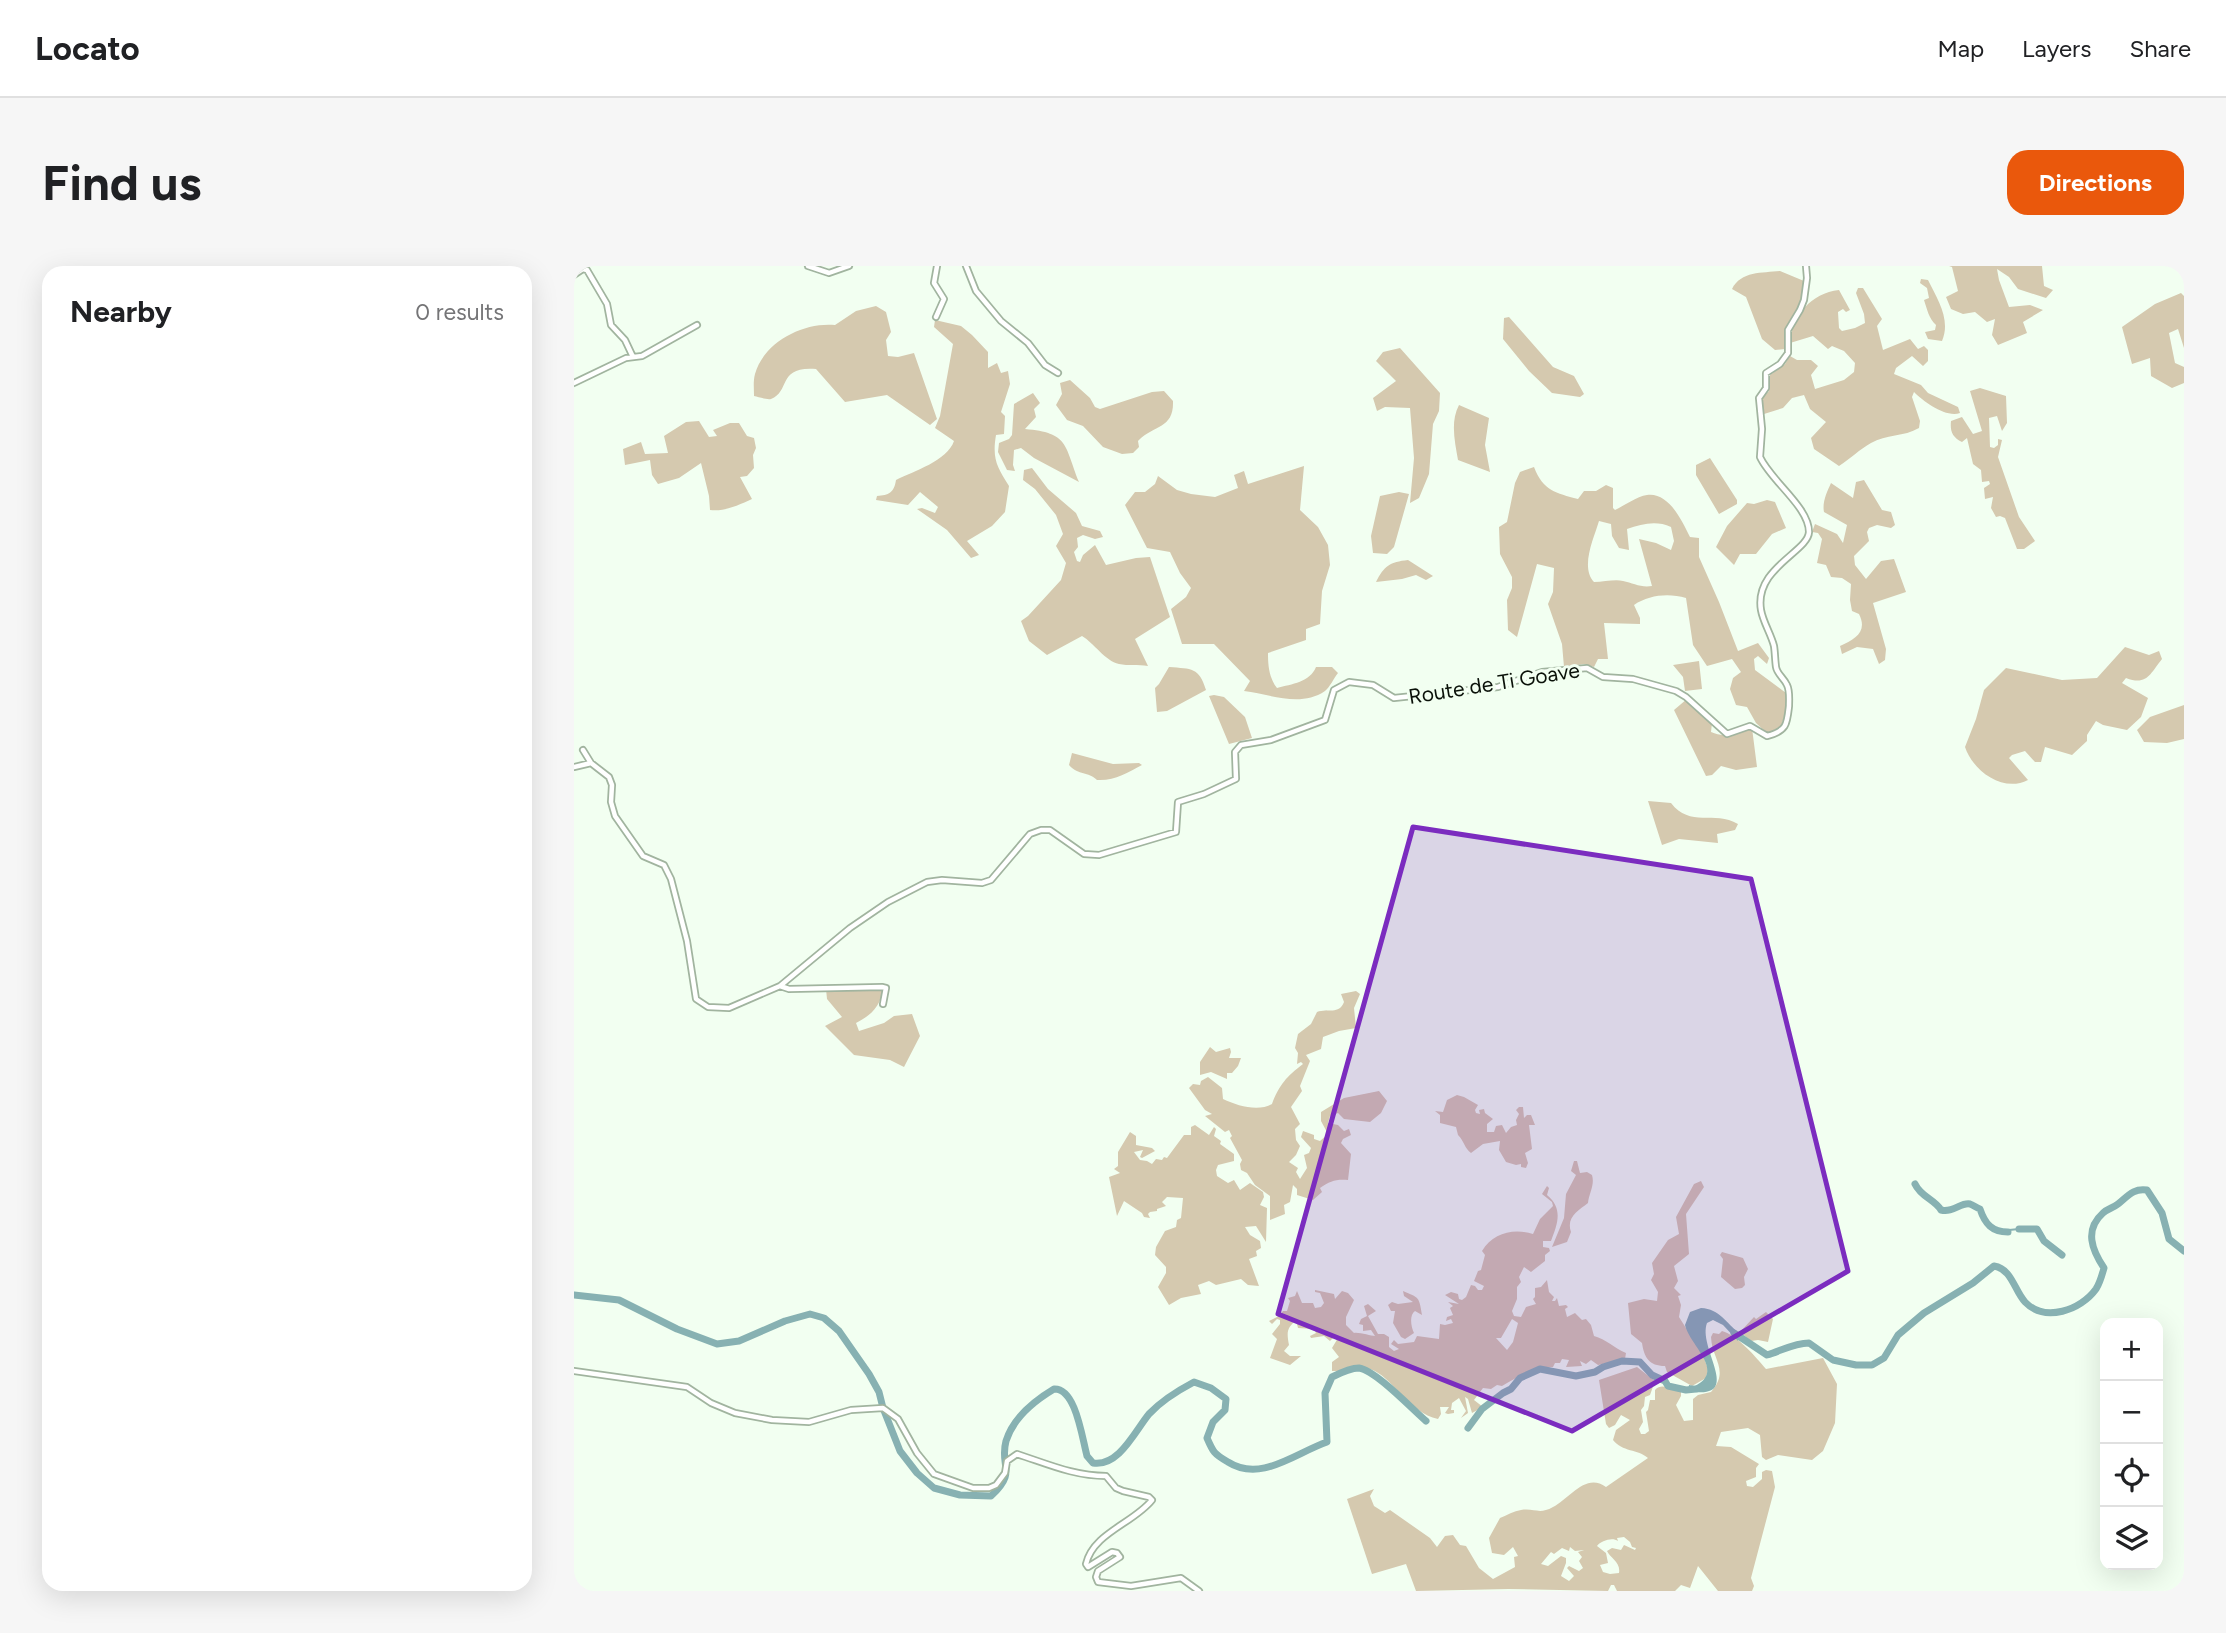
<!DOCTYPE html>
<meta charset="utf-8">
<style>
:root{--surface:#fff;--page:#f6f6f6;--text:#202124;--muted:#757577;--line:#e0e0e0;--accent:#ea580c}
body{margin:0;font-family:Figtree,sans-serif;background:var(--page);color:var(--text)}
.controls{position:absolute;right:21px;bottom:21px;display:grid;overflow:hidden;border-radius:14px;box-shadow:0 7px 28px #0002}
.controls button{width:63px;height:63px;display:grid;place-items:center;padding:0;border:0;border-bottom:2px solid var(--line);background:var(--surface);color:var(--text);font:35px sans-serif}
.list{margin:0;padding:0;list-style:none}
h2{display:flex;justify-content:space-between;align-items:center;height:91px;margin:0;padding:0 28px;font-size:30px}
h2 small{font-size:23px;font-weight:400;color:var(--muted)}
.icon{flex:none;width:38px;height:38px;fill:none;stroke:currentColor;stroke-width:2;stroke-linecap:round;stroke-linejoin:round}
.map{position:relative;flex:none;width:1610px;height:1325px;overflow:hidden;border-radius:21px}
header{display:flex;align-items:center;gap:42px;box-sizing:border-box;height:98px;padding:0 35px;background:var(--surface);border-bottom:2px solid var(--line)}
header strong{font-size:33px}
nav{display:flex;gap:38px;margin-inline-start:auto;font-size:24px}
.intro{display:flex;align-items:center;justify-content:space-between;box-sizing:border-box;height:168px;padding:0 42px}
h1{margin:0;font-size:49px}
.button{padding:18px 32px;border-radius:21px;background:var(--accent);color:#fff;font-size:24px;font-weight:700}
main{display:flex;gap:42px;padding:0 42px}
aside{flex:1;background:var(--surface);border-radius:21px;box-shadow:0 7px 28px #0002}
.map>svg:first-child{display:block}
.green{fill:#d5c9af;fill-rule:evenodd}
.water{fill:#87b1b2}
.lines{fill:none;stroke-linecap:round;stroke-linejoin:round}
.stream{stroke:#87b1b2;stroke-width:2}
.river{stroke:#87b1b2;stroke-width:7}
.minor-casing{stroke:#a1b49f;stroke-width:8}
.minor{stroke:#fff;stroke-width:4.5}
.marked{fill:#7b2cbf;fill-opacity:0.2;stroke:#7b2cbf;stroke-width:5;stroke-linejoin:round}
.labels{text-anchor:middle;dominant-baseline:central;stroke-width:6;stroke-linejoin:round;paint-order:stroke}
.street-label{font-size:21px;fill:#0a1109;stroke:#f2fff1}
</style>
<header>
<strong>Locato</strong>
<nav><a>Map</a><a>Layers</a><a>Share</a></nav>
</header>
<div class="intro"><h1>Find us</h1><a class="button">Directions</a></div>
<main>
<aside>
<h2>Nearby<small>0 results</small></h2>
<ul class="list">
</ul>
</aside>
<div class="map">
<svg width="1610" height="1325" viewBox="0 0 1610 1325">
<rect width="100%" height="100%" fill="#f2fff1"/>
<path class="green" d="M1375 0H1468L1470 20 1479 24 1472 32 1444 23 1435 11 1423 3 1425 14 1435 41 1456 39 1469 44 1449 56 1453 67 1424 79 1418 69 1421 53 1413 56 1401 46 1389 48 1377 43 1372 31 1384 25 1378 1Z
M1206 5 1230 15 1226 40 1212 61 1211 83 1201 84 1188 73 1172 31 1158 23C1167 5 1188 7 1206 5Z
M1347 13 1354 14C1364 34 1377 54 1368 75L1354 73 1351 66 1361 64 1362 59C1355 53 1353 43 1350 34L1355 32 1353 22 1346 17Z
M1284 22H1289L1308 53 1303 60 1309 84 1336 73 1344 83 1350 80 1354 84V95L1349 100 1338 90 1322 102 1320 108 1347 119 1354 127 1384 141 1386 147C1372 152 1350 136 1340 126L1338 131 1346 155 1345 162C1330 171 1312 168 1297 177 1286 183 1276 193 1265 200L1240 183 1237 172 1252 156 1236 143 1230 129 1218 132 1209 142 1190 148 1187 133 1195 125 1196 109 1211 98 1216 90 1223 94H1237L1244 100 1237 109 1241 123 1270 114 1280 106 1281 97 1270 85 1258 80 1254 83 1239 70 1216 77C1218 50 1237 27 1265 24L1276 44 1272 46 1269 43 1264 46 1265 62 1268 65 1281 62 1291 57 1290 48 1282 27Z
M1607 27 1610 30V82L1604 63 1595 67 1601 97 1610 101V117L1598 122 1577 110 1576 92 1558 98 1548 61 1581 38Z
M302 40 312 46 317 66 312 74 314 90 324 91 340 87 363 153 356 159 313 129 271 136 242 103C203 100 217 125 197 133 193 134 185 131 180 130 180 123 179 115 181 108 190 76 229 56 261 59L282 45Z
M935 51 979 101 1000 110 1010 128 1006 131 978 127 955 105 929 73 930 52Z
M361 54 387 60 398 69 414 86V102L423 97 427 107 434 105 436 118 427 146 431 150 430 168 422 169C418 193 423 201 435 220L431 246 418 260 393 275 405 289 397 292 373 264 343 243 348 242 361 247 364 241 346 226 334 239 302 234 303 230C315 229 320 227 322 214 340 205 373 195 380 175L361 162 366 150 379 78 360 61Z
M826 82 866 127 865 145 859 158 855 208 845 232 836 237 840 192 836 142 811 141 803 145 799 132 822 115 802 95 809 86Z
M496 114 516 132 521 141 526 143 578 126 590 125 599 135C600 163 581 158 564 175L565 181 559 187 548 188 529 181 509 160 493 154 482 139 488 128 486 117Z
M1406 122 1432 130 1433 157 1428 165 1423 150 1415 152 1416 181 1420 182 1424 179V173L1428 174 1424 191 1445 251 1461 275 1450 283H1443L1431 252 1426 250 1422 251 1417 242 1419 231 1411 233 1410 222 1416 218 1415 215 1408 216 1407 204 1399 198 1393 172 1388 176C1378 171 1376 165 1377 155L1388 151 1399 168 1408 165 1396 125Z
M459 127 466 137 460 143 462 151 451 163C495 167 490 178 505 216L460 192 447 182 440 184 439 199 441 205 433 204 424 186 425 177 435 173 438 169 440 138Z
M885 139 915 152 911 179 916 206 884 194C881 176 876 156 885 139Z
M125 155 135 171 143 170 139 164 156 157H165L173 170 180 172 182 182 179 189 180 202 173 210 166 211 178 233C165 239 150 246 136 244L135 230 127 197 105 212 84 218 78 209 76 194 51 199 49 183 67 176 71 188 94 187 90 170 112 156Z
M1136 192 1163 234V238L1145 248 1122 209V199Z
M730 200 726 244 744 261 754 279 756 299 748 325 746 358 732 363V374L694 387C694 399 695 412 703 422 718 418 736 416 742 401H758L764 407C760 412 756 421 751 425 726 442 696 428 670 425L676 415 640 378H608L597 343 612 331 617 322 606 307 596 286 573 282 551 239 561 226H571L581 218 584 210 603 224 617 228 641 231 664 222 660 209 670 205 674 218Z
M960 201C969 225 982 227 1004 233L1010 225H1022L1032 219 1039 222V242L1041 244C1050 240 1063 230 1073 229 1095 226 1108 255 1116 271L1125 272V291L1145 336 1164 385 1184 377 1195 392 1193 398 1184 390 1180 393 1181 404 1212 427V446L1207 460 1194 468 1182 457 1173 441 1162 439 1156 423 1159 412 1167 406 1158 393 1133 400 1119 379 1112 332C1094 327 1075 329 1060 339L1066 352V358L1030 357 1034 393H1024L1020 401 1010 398 990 401 988 378 974 338 979 326 980 302 963 298 943 371 934 364 933 334 938 322V311L926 288 925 261 933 256 941 217 946 206ZM1025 255 1037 258 1038 270 1045 282 1055 284 1053 263C1068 258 1082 254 1097 261L1100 275 1097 284 1082 277 1065 273 1078 320C1067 322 1059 317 1049 315 1041 313 1030 316 1020 316 1006 301 1020 272 1025 255Z
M458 202 474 223 502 247 508 260 526 265 529 271 521 273 509 269 503 272 504 281 500 286 503 295 506 296 509 289 521 279 532 299 562 292 576 291 596 351 561 373 574 400C564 398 554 400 545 398 531 395 520 377 508 370L473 389 455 375 447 355 454 350 487 314 492 297 482 280 489 268 482 249 461 223 449 214 450 204Z
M1290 214 1308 244 1317 246 1321 259 1317 262 1303 259 1295 262 1293 266 1295 275 1280 290 1281 299 1292 313 1307 295 1320 293 1332 326 1299 337 1312 383 1311 394 1305 398 1299 383 1283 381 1268 388 1266 380C1281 373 1294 366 1285 348L1278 345 1276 334 1277 318 1268 312 1257 311 1252 299 1243 297 1248 273 1244 267 1238 266 1241 258 1263 268 1269 277 1273 259 1250 246C1248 236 1253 226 1257 217L1279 232 1282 216Z
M825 226 835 228 820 281 813 288 799 287 797 270 806 230Z
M1193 234 1201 236 1212 262 1198 268 1182 288H1166L1160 299 1142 281 1153 260 1173 237 1180 238Z
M834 294 859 310 852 314 842 309 828 313 802 316C810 300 816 296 834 294Z
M1551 381 1575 389 1585 385 1588 393C1576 408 1573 420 1552 412L1548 417 1574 432 1567 451 1553 464 1529 459 1522 455 1513 469V475L1498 489 1471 481 1467 496H1461L1451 485 1438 489 1435 492 1454 514C1429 527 1399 505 1391 481L1402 453 1410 424 1432 402 1488 414 1523 412Z
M1125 395 1128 423 1111 425 1109 411 1099 399Z
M595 401C618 403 625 401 632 424L593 445 583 446 581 422 585 418Z
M640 429 650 431 671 451 678 472 655 478 635 430Z
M1113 433 1138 457 1137 466C1153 473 1163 465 1178 462L1183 501 1162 504 1147 500 1138 509 1132 510 1100 444Z
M1610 439V473L1593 477 1570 476 1563 464 1576 451Z
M498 487 539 498 565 497 568 499C553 507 541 515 523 514 514 505 505 510 495 499Z
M1074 535 1097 537C1116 562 1140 544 1164 558L1161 564 1143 568 1144 577 1105 573 1088 579Z
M310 722C306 740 298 749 282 757L285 765 310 757 320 750 338 748 346 770 330 801 316 794 280 789 251 760 268 751 253 733 252 723Z
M782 725 786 728 780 742 782 762 765 765 749 771 747 783 732 789 736 795 726 820 728 825 717 841 726 858 721 863 722 874 726 880 722 889 715 896 724 902 722 906 726 913 733 902 730 889 735 887 737 882 727 871 729 865 740 869V873L746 875 754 868 747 855V846L770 832 805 825 813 835 807 847 796 856 770 853 764 847 756 850 754 857 764 859 770 865 775 863 777 869 769 873 767 877 777 888 774 914C762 913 756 915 746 922L748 926 739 934 723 929V923L719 919 716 936 710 939 711 948 696 954V930L681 919 673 907 667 904 666 898 668 894 656 872 658 870 655 864 651 866 631 850 638 848 631 844 615 822 619 818 626 819 627 815 634 811 648 822 649 833C664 840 684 846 698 838 705 819 713 810 729 798L727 796 723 798 724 787 721 782 724 768 737 758 743 746C754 742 765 749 770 736L767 728Z
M636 781 642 786 656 782 657 786 655 792H667L664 800 658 807H653V813L637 806 626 809V796Z
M883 829 890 831 904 839 901 844 902 847 906 848 905 844 910 843 911 847 919 853 913 858V866H920L922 860 928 859 932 867 937 861 943 859 942 854 945 848 942 844 945 841H949L950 852 953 849H957L961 859H955L958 883 951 887 954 897 952 902 947 901V898L942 899 932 896 925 884 926 875 909 878 897 887C891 883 890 875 884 869L882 861 866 857V849L861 845 869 846 873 834Z
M621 859 635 869 640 861 642 863 640 870 647 875 646 878 660 888V895L644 899 642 904 643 910 654 917 660 914 666 924 676 917 689 926 690 931 686 939 693 942 692 976 682 960 671 961 676 969 686 975 687 982 682 985 683 990 675 993 685 1020 674 1019 667 1013 642 1019 635 1015 624 1019 627 1028 607 1032 595 1039 584 1021 592 1007V1001L581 989 582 981 591 965 602 961 603 954 607 952 609 932 593 931 588 936 592 940 583 943V945L576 946 574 948 576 952 570 951 568 947 550 935 543 950 535 911 546 907 540 903 544 900V886L556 866 562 870V879L578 882 581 885 568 892 566 891 569 884 560 886 566 894 573 895 578 898 582 893 588 894 590 891 593 892 610 869H617V861Z
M1000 895H1003L1006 907 1013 906 1018 909C1021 919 1015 927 1014 937 1004 945 992 951 997 966L993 976 978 981 990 952 992 928 1002 909 997 905Z
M1127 915 1130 921 1112 948 1115 988 1100 1000 1104 1015 1100 1022 1107 1029 1104 1030 1107 1039 1105 1051 1129 1089 1134 1103 1132 1112 1118 1120 1093 1106 1091 1100C1075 1100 1070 1091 1068 1077L1057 1068 1054 1037 1070 1033 1083 1035 1084 1026 1077 1014 1080 1008 1078 997 1094 974 1105 968 1102 951 1120 918Z
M973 920 975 922 973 929C990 943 983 959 977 975H969V981L975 982 976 985 971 989V995L957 1006 950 1001 945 1011 947 1016 943 1021V1033L938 1045 940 1050 947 1051 952 1041 962 1038 959 1033 961 1031V1022L967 1021 973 1014 975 1026 980 1031 978 1035H981L983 1032 985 1040 992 1039 994 1041 991 1043 993 1051 1001 1047 1008 1054 1012 1053 1017 1059 1020 1070C1032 1073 1040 1082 1052 1087L1051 1093 1024 1099 1017 1094 1012 1098 1006 1095 1008 1100 992 1101 995 1094 988 1093 986 1097H981L979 1101C960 1101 942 1112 928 1120L923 1119 917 1123 909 1122 900 1134 909 1141 898 1147 894 1133 891 1131 894 1147 887 1152 892 1145 885 1132 878 1137 877 1144H880V1147L874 1148 871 1147 875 1141H866L867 1148 864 1153C835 1147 817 1109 796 1103 788 1100 778 1106 769 1104L766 1109 763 1105H758V1096L765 1091 758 1082 764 1072 760 1071 756 1075 750 1070 737 1072 736 1070 742 1067 740 1063 724 1062 722 1054C714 1062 712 1064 715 1079L710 1085 716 1090H727L716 1099 696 1092 703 1073 698 1068 706 1058V1054L703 1053 698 1058 695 1055 705 1050 709 1045H713L716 1035 714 1032 721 1030 723 1025 728 1037H739L741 1042 747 1041 750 1037 746 1027 741 1026V1024L760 1028 761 1033 768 1025 774 1027 780 1034 772 1051V1059L780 1067C785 1066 797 1070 801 1070L797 1064 789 1065V1059L785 1058 787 1053 793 1050 790 1040 794 1038 802 1045 794 1050 804 1068H810L815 1071V1081L820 1085 825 1083 817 1078 820 1074 824 1078 840 1076 843 1070 865 1073 866 1058 871 1059 879 1057 877 1053 872 1055 873 1051 879 1049 876 1042 879 1040 874 1036 885 1038 871 1029 877 1026 884 1028 885 1033 888 1034 892 1031 897 1019 901 1020 904 1024H908L910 1020 900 1015 904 1005 907 1004 911 989 908 985C919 967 939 962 959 968L966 953 979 940 978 936 968 928ZM938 1053 944 1057 939 1076 933 1084 922 1072H927Z
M1148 986 1169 992 1174 1003 1170 1011 1171 1019 1168 1022 1161 1023 1147 1011 1149 993 1146 989Z
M829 1025C845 1032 845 1030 848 1049L841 1045C835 1049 837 1061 840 1067L831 1073 827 1071 819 1057 821 1045H817L814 1039 818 1036 824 1038 839 1036 830 1030Z
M1192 1046 1199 1053 1194 1076 1184 1074 1177 1075 1166 1066 1180 1051 1182 1053Z
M1148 1065C1163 1069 1181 1090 1192 1103L1249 1092 1263 1118 1261 1157 1249 1185 1238 1194 1204 1189 1192 1194 1188 1191 1186 1169 1174 1162 1147 1166 1142 1180 1157 1181 1185 1198 1182 1202V1211L1172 1215 1173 1220 1179 1221 1188 1213V1206L1192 1204 1198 1205 1201 1221 1177 1312 1180 1320 1178 1325H1144L1124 1300 1116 1322 1107 1319 1101 1325H1043L1040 1319H1037L1034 1325 934 1323 842 1325 832 1298 798 1308 773 1233 800 1223 796 1230 800 1240 811 1247 816 1244 856 1272 863 1281 871 1270 879 1269 886 1279 892 1280 905 1302 919 1313 941 1301 940 1291 944 1290 939 1281 930 1289 918 1287 915 1272 926 1252C933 1249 940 1245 947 1244 961 1242 965 1249 979 1241 996 1232 1012 1206 1032 1221L1074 1192C1064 1183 1048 1186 1039 1174L1042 1164 1056 1154 1047 1149 1041 1159 1035 1162 1032 1158 1025 1114 1063 1101 1081 1115 1076 1129 1071 1131 1070 1140 1067 1144 1069 1156 1065 1163 1067 1168H1071L1075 1165 1072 1146 1074 1144 1076 1134H1081V1124C1088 1116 1098 1124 1107 1126V1130L1102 1139 1110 1155 1119 1154V1133L1124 1129 1137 1126C1156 1104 1138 1094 1137 1071L1139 1067 1145 1068ZM1050 1271 1056 1276 1058 1281 1062 1282 1061 1284 1050 1279 1047 1284 1038 1282 1033 1285C1036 1292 1047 1296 1045 1307L1036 1308 1029 1306 1026 1299 1034 1297 1032 1287 1023 1280C1027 1275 1038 1271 1044 1275L1043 1272ZM996 1281 1001 1285 1010 1284 1004 1286 1008 1291 1005 1295 1009 1302 1005 1305 995 1300 993 1302 1000 1310 995 1315 987 1310 992 1297V1292L987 1290 974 1300 967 1298 977 1286 980 1288 988 1282 995 1285Z"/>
<path class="water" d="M1127 1042C1146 1043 1152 1057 1166 1068L1164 1075 1149 1059 1139 1054 1133 1057C1123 1083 1172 1135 1114 1125L1115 1119 1121 1120C1152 1105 1116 1080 1111 1059L1116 1046Z"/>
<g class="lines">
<path class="stream" d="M1434 966 1435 964 1445 963"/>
<path class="river" d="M1341 918C1347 931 1360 933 1367 944 1379 947 1387 936 1396 938 1399 939 1403 942 1406 943 1411 958 1418 966 1434 966
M1445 963H1463L1470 975 1488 989
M0 1029 45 1034 103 1063 143 1078 165 1075 211 1055 236 1048 250 1052 265 1065 295 1108 305 1126 309 1142 326 1185 343 1207 360 1222 386 1229 417 1230C444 1205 425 1201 432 1175 439 1152 460 1135 480 1123 502 1122 508 1172 513 1190L519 1197C545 1201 561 1165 575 1148 588 1134 603 1125 620 1116L637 1122 652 1133 651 1144 639 1156 633 1172C639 1186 640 1188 654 1196 687 1217 721 1187 753 1176L751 1127 758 1111C766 1107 776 1102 785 1102 801 1104 837 1142 852 1155
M1160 1067 1193 1089C1207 1085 1220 1077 1235 1077L1259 1094 1282 1099H1298L1310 1092 1324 1069 1350 1047 1399 1017 1420 1000C1438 1003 1440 1024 1451 1036 1471 1057 1507 1044 1522 1023 1526 1017 1528 1009 1530 1002 1518 984 1510 964 1529 947 1533 943 1539 942 1544 938 1554 930 1559 922 1573 924L1588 947 1595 973 1610 985
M894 1162 908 1143 929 1127 937 1123 946 1112 966 1103 1002 1110 1021 1106 1029 1101 1048 1095 1066 1096 1078 1109 1091 1115 1094 1120 1112 1124 1122 1123"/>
<defs>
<path id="minor" d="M234 0 255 7 275 0
M392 0 402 25 427 55 454 77 471 99 484 107
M0 9 9 3 13 4 33 38 37 59 51 74 59 91
M362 51 370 33 360 17 363 0
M0 117 52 92 68 90 123 59
M9 484 17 497
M0 501 17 497 35 511 38 519 37 536 41 550 69 590 90 599 97 613 113 675 122 733 134 741 155 742 206 720 276 662 314 636 353 616 368 614 408 617 417 614 456 568 467 564H476L510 588 525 589 602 566 604 536 630 528 662 513 661 486 667 479 697 474 751 454 760 424 775 416 799 419 820 432 924 421 968 406 1013 402 1029 411 1059 413 1102 425 1112 431 1153 468 1176 460 1193 470C1213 465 1213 458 1215 440 1215 433 1216 425 1213 419 1210 412 1203 408 1202 401 1201 394 1201 386 1200 380 1197 368 1189 356 1187 344 1180 302 1234 286 1235 266 1235 241 1197 215 1186 191L1188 163 1185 132 1192 122V107L1206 98 1214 87V64L1226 44 1230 34 1233 12 1232 0
M206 720 215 723 308 721 312 722 309 738
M0 1105 113 1121 137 1137 161 1147 198 1154 235 1156 277 1144 309 1142 324 1153 343 1187 360 1208 399 1222H415L422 1219 431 1207 433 1195 443 1188C474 1198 500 1210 532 1210L542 1222 549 1225 575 1231 578 1234C560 1257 519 1267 512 1298L514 1301 538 1286 543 1287 546 1291 524 1305 522 1311 524 1316 557 1320 607 1312 625 1325"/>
</defs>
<use href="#minor" class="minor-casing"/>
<use href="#minor" class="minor"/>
</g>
<path class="marked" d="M839 561 1177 613 1274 1005 998 1165 704 1048Z"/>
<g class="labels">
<g class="street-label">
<text transform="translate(920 417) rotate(-9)">Route de Ti Goave</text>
</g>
</g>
</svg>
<div class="controls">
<button>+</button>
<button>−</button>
<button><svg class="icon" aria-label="locate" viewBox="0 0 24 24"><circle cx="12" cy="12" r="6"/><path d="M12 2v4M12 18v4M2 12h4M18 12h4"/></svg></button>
<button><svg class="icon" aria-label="layers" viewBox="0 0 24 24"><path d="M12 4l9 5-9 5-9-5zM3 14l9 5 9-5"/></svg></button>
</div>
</div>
</main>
